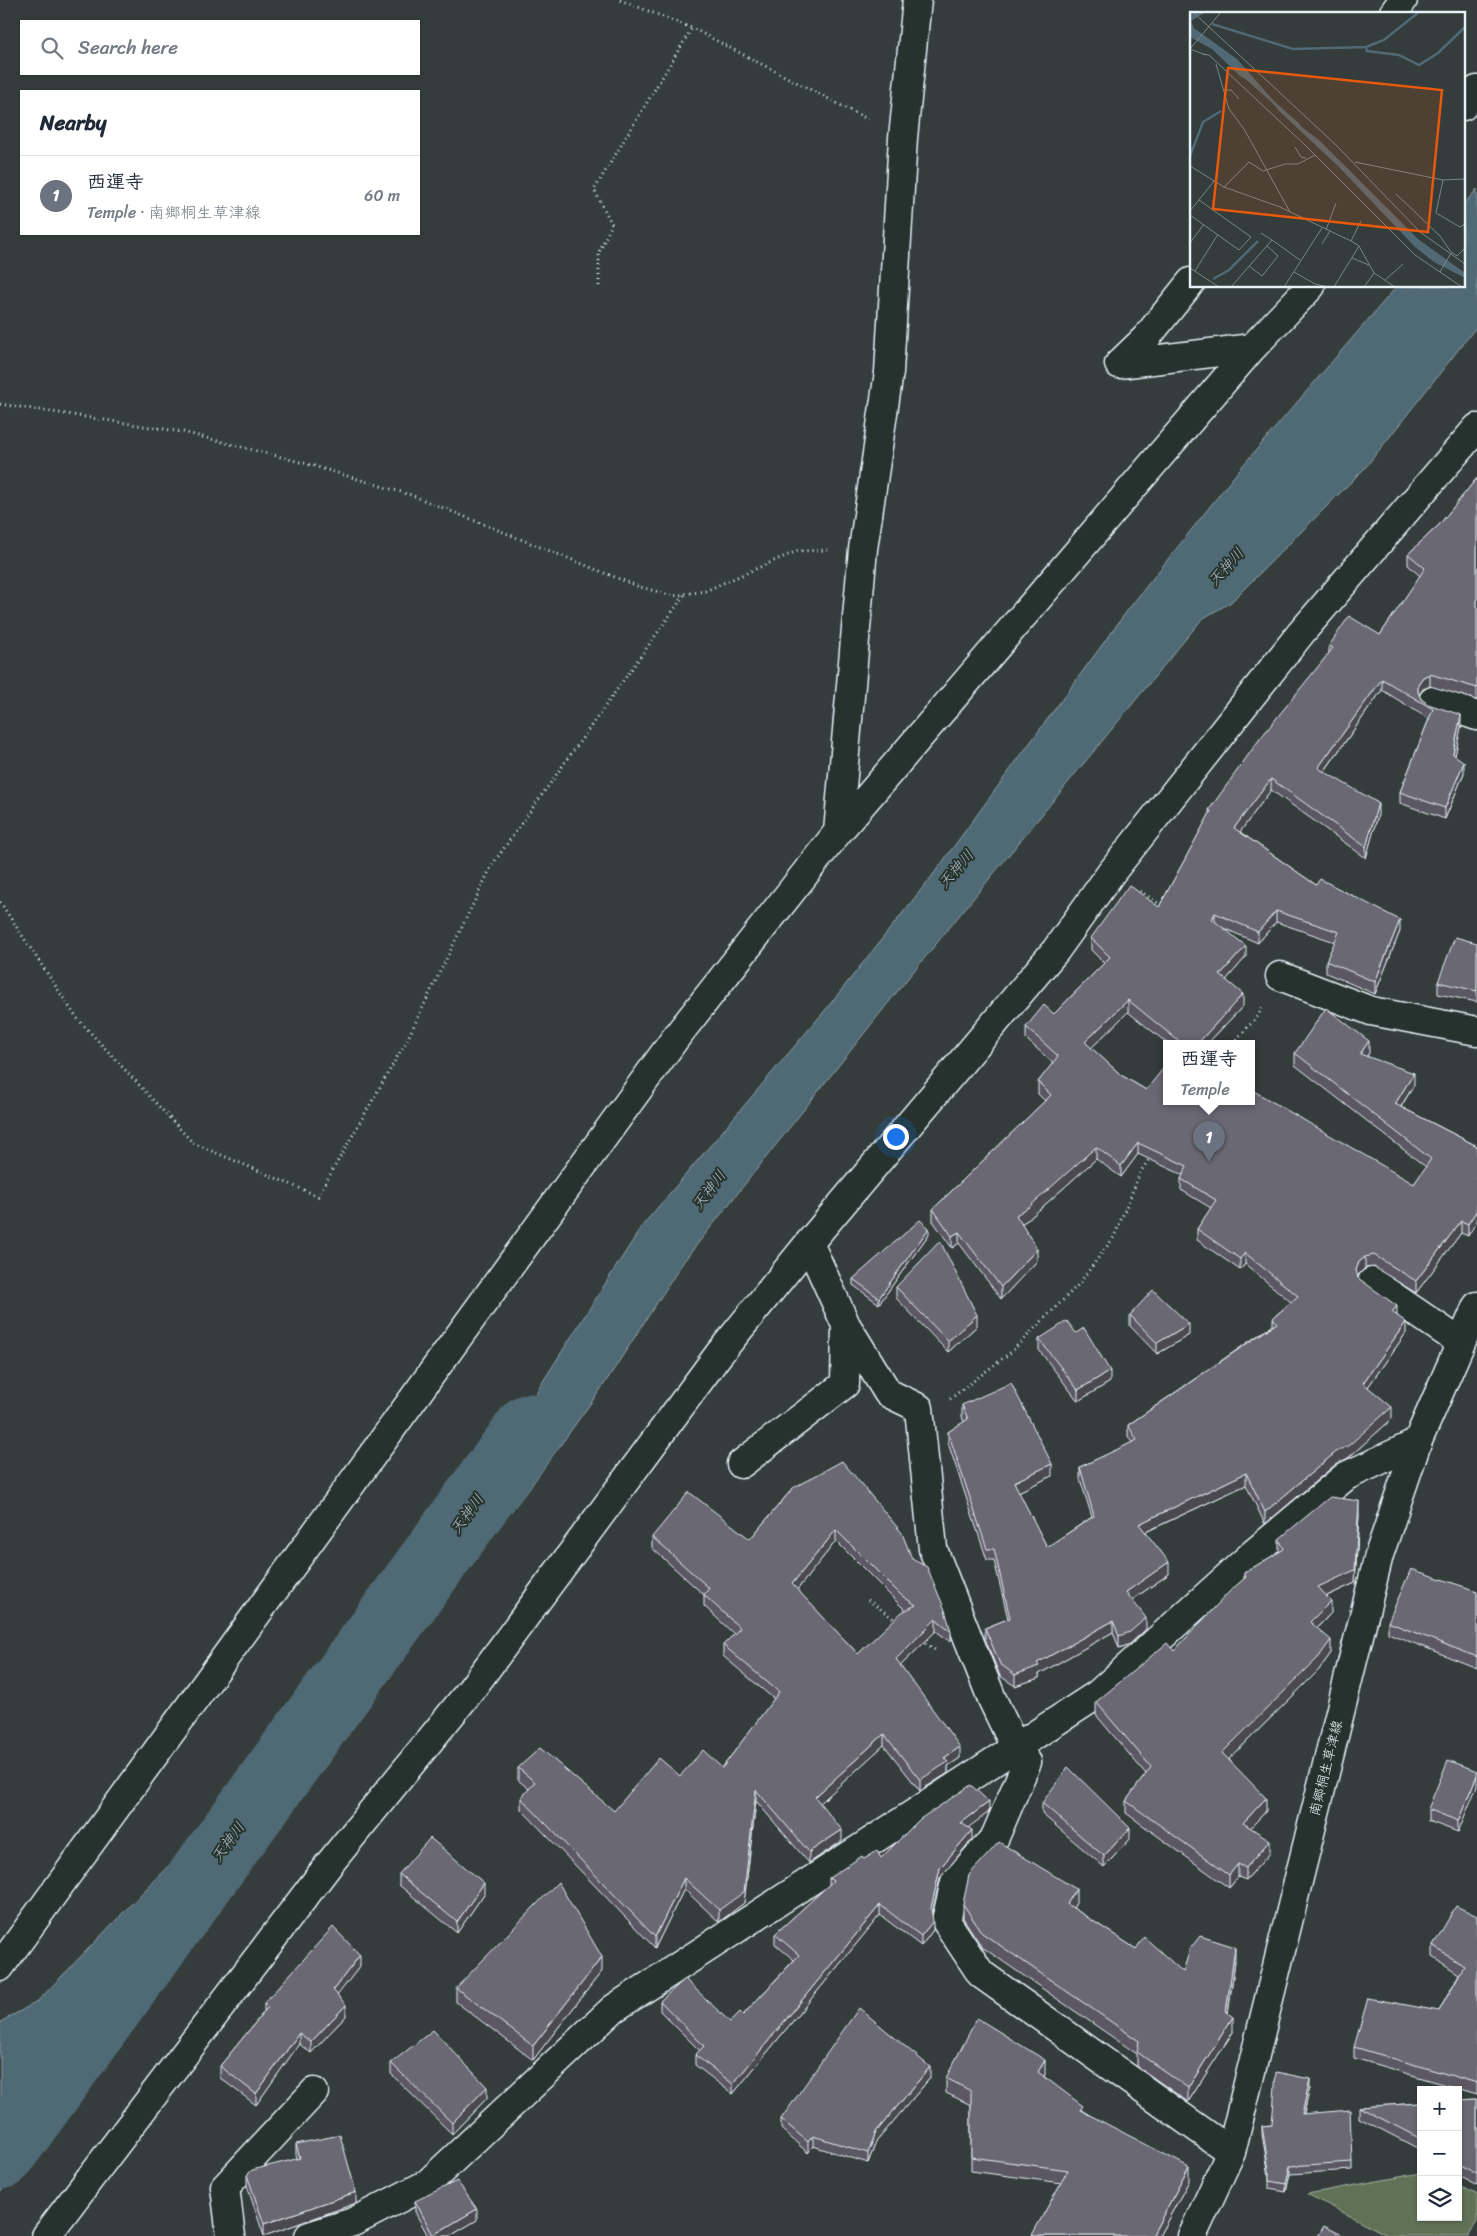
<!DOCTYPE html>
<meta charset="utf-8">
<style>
:root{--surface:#fff;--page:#f2f2f3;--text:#1f2937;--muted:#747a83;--line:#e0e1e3;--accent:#84754c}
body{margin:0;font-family:Sriracha,"Klee One",sans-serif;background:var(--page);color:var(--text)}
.controls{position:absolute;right:15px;bottom:15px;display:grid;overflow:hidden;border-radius:0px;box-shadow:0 1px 4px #0004}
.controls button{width:45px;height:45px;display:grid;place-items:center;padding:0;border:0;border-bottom:1px solid var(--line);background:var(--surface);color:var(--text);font:25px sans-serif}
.you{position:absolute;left:895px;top:1136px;width:18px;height:18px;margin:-12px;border:4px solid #fff;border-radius:50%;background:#1a73e8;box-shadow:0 0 0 8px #1a73e833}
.badge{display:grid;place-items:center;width:32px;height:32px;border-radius:50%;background:var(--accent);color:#fff;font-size:16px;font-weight:700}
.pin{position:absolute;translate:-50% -41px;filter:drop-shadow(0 1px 2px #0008)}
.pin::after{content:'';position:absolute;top:26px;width:18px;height:15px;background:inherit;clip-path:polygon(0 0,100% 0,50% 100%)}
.popup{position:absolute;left:1163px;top:1040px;width:92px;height:65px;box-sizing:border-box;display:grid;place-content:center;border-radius:0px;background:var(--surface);filter:drop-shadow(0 1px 4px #0005);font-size:16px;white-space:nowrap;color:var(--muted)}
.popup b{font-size:19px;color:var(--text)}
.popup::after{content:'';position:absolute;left:50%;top:100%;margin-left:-10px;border:10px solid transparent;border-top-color:var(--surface)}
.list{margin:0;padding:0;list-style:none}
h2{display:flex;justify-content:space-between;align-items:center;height:65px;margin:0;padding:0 20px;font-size:21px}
h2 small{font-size:16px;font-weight:400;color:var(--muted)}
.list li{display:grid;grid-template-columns:32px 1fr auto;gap:15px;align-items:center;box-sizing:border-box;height:80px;padding:0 20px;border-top:1px solid var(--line)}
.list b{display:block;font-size:19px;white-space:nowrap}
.list p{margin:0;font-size:16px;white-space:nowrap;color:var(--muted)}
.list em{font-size:16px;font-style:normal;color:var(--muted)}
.icon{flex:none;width:28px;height:28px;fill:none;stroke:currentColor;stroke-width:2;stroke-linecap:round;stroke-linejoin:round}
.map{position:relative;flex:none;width:1477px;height:2236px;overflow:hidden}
.search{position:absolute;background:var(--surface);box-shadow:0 1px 4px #0004;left:20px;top:20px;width:400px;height:55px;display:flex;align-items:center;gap:12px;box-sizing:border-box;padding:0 18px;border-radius:0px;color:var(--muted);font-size:19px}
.panel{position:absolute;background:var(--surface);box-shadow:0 1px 4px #0004;left:20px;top:90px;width:400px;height:145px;border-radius:0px}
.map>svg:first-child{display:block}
.green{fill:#607254;stroke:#a4b2a6}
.water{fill:#506975;stroke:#8d9fa9}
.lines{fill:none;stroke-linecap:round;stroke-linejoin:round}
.river{stroke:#506975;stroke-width:69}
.minor-casing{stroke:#e8f1f8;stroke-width:31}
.major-casing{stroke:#e8f1f8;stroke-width:31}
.path{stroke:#e8f1f8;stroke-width:3;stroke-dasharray:1 4;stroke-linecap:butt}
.minor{stroke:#26332d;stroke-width:28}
.major{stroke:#26332d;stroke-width:28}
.wall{fill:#5b5963;stroke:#e8f1f8;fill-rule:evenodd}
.shaded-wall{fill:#4a4850;stroke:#e8f1f8}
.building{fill:#6a6773;stroke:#e8f1f8;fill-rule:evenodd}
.labels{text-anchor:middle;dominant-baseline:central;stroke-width:4;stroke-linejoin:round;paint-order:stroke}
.street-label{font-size:14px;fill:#e8f1f8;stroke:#26332d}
.water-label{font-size:15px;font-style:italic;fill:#abbbc4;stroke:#26332d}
.inset-river{fill:none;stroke:#506975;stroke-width:2.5}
.inset-road{fill:none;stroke:#7c8587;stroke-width:1}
.view{fill:#e8590c;fill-opacity:0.15;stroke:#e8590c;stroke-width:2.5}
.inset-edge{fill:none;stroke:#e8f1f8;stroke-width:2.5}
</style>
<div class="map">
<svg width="1477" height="2236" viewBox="0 0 1477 2236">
<rect width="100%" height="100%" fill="#343d3b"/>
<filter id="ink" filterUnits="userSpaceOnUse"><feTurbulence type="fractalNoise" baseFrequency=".02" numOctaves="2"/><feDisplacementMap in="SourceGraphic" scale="10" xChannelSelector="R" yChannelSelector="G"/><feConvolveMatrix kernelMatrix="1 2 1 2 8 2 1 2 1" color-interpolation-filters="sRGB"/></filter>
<g filter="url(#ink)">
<path class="green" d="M1421 2173V2217H1458V2185L1477 2193V2222L1468 2236H1389L1307 2194Z"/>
<path class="water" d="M1477 189V326L1365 468 1231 602 1202 619 904 983 684 1261 603 1386 533 1483 393 1666 291 1789 163 1898 117 1978 66 2105 0 2193V2022L37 2002 201 1832 306 1714 425 1592 542 1383 642 1226 827 1008 932 876 1130 607 1239 470 1397 286H1463V205Z"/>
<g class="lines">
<path class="river" d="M0 2155 530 1428"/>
<defs>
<path id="minor" d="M1393 14 1403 0
M1463 106 1477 90
M1119 364 1252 348
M1119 364 1146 338 1191 282
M1433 701 1477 716
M838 832 863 549 889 372 903 138 917 0
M1280 976 1371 1011 1477 1031
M809 1243 846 1325 888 1393 919 1408 933 1549 992 1699 1015 1747 1027 1762 995 1837 955 1882 946 1921 981 1974 1231 2152
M1372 1282 1460 1342
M741 1464 845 1384 846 1325
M0 1967 677 1036 838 832 1252 348 1311 286
M46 2236 330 1863 470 1691 719 1354 809 1243 1056 950 1111 873 1301 633 1477 428
M231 2236 225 2187 314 2092
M309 2236 353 2222 427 2184 613 2009 1098 1694 1254 1553 1346 1476 1417 1443"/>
<path id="major" d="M1192 2236 1231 2152 1379 1555 1417 1443 1477 1306"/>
</defs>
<use href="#minor" class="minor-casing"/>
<use href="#major" class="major-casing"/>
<path class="path" d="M620 0 692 28 871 121
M599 286V252L612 224 594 190 692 28
M0 404 183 432 304 463 411 495 637 586 673 596 705 591 797 551 828 550
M1140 891 1164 907
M0 902 76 1017 193 1143 318 1196 408 1038 492 865 685 594
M1233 1043 1257 1017 1264 1005
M950 1399 1011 1352 1078 1285 1114 1237 1140 1173 1151 1156
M868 1600 897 1621
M922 1640 935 1650"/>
<use href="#minor" class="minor"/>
<use href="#major" class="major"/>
</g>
<path class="wall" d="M1477 478V700L1430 686 1423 689 1419 695 1421 699 1461 727 1455 755 1464 773 1445 819 1400 803V792L1429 719 1382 690 1324 772 1378 815 1366 858 1271 790 1240 832 1316 885 1400 931 1375 994 1326 973V961L1335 942 1276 922 1258 943 1223 928 1246 957 1226 980 1243 1006 1208 1043H1167L1128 1012 1091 1048 1121 1075 1146 1090 1414 1184 1426 1167 1295 1065V1053H1369L1367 1056 1414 1085 1401 1107 1477 1146 1468 1236 1461 1233 1416 1293 1374 1267 1365 1268 1359 1274 1358 1278 1397 1315 1406 1333 1368 1387 1392 1419 1348 1458 1336 1464 1265 1524 1246 1485 1146 1532 1169 1574 1132 1600 1146 1629 1130 1644 1119 1648 1113 1632 1039 1674V1678L1015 1686 1000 1676 985 1639V1628L1008 1619 994 1560H987L948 1443V1432L964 1422 962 1417V1405L1052 1476 1018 1492 1047 1547 1092 1517 1080 1479V1467L1132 1443 1128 1436V1425L1273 1325V1318L1291 1302 1245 1264 1240 1270 1197 1240V1229L1211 1208 1181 1190V1179L1183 1175 1138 1154 1121 1177 1096 1159 1029 1219 1021 1224 1037 1261 1001 1299 959 1243 952 1248 933 1221V1209L1045 1101 1038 1094V1082L1053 1063 1026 1039V1027L1054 1014 1104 963 1091 950V938L1159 907 1209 815V810L1329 653V646L1380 635 1420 576 1408 565V554L1439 525Z
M1477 943V1002L1438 994V982Z
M929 1234 879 1304 853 1285V1279Z
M896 1287 977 1326 948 1352 896 1298Z
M1130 1315 1189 1335 1157 1354 1130 1326Z
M1039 1339 1110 1382 1078 1401 1039 1350Z
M793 1488 912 1559 951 1631V1642L936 1631 900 1666 960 1758 948 1766V1773L920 1791 884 1745 820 1803 842 1841 809 1863 756 1801 744 1903 719 1922 684 1889 655 1948 521 1809V1798L529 1789 518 1780V1768L614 1811 680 1776 722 1768 774 1699 723 1656V1645L734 1634 704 1606V1595L652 1548V1537L750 1539ZM836 1541 902 1607 906 1610 858 1654 797 1590Z
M1359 1514 1355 1583 1327 1596 1331 1613 1317 1628 1331 1653 1318 1671 1229 1759 1266 1811 1250 1828 1270 1853 1246 1880 1238 1877 1229 1888 1126 1813V1801L1146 1774 1096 1715V1702L1174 1651 1244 1579V1573L1279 1552V1539Z
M1477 1591V1668L1388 1633V1622Z
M1477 1771 1458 1832 1428 1821V1809Z
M1042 1803 1130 1839 1104 1867 1042 1814Z
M989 1812 968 1827 972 1839 940 1878 932 1913 933 1930 921 1946 880 1915 733 2094 695 2065V2055L700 2051 660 2011V2001L730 2022 743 2015 794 1960 775 1944V1934L829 1885V1878L864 1859 881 1858Z
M399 1874 484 1894 457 1933 399 1885Z
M1076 1903 1073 1908 1136 1949 1183 1972 1235 1961 1228 2014 1233 2032 1188 2102 1137 2066V2054L982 1947 963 1918V1904Z
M1477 1916V2094L1354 2058V2047L1439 2011 1459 1974 1433 1957V1946Z
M360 1966 337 1995 346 2016 311 2053 299 2044 256 2105 220 2078V2066L264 2012V2003Z
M602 1971 533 2060 456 2002V1988Z
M391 2063 487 2098 452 2134 391 2074Z
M1045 2074 1044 2077 1083 2111 1189 2181 1159 2236H1032L1061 2183 971 2171V2105L946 2093V2078Z
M930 2078 876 2142 868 2163 813 2146 808 2153 781 2129V2119Z
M1310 2087 1304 2114 1352 2162V2170L1290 2174 1286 2192 1269 2189V2176L1262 2134V2126L1272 2125Z
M1477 2099V2185L1458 2175V2100Z
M1421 2103V2150L1359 2118V2107Z
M296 2144 356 2203 264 2236 247 2186V2175L297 2159 296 2155Z
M415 2201 477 2220 450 2236H428L415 2212Z"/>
<path class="shaded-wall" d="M1430 674V686L1423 689 1418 696V684L1423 677Z
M1382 679V690L1318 780V768Z
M1461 715V727L1453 766V754Z
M1464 762V773L1445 819V808Z
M1271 779V790L1234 840V828Z
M1378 803V815L1366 858V847Z
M1276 911V922L1258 943V932Z
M1215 913V925L1212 919Z
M1400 920V931L1375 994V982Z
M1246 946V957L1220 987V975Z
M1243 994V1006L1208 1043H1198Z
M1128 1000V1012L1085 1054V1042Z
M1369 1041V1053L1360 1065V1054Z
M1414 1073V1085L1395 1116V1104Z
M1138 1143V1154L1121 1177V1166Z
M1096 1147V1159L1029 1219 1016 1227V1215Z
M1477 1210V1221L1468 1236V1224Z
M1461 1221V1233L1416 1293V1281Z
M929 1228V1234L879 1304V1298Z
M959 1232V1243L952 1248V1236Z
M1037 1249V1261L1001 1299V1287Z
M1245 1253V1264L1240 1270V1259Z
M1365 1257V1268L1359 1274 1356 1281V1270L1359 1262Z
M1397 1306V1318L1392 1312Z
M977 1315V1326L948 1352V1341Z
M1406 1322V1333L1363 1394V1383Z
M1189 1324V1335L1157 1354V1343Z
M1110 1371V1382L1078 1401V1390Z
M1392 1407V1419L1348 1458 1336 1464 1265 1524V1512L1336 1452Z
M1052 1464V1476L1014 1494V1482Z
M1246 1473V1485L1139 1535V1524Z
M1359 1501V1514L1355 1583 1318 1600V1587Z
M836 1530V1541L792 1596V1584Z
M1169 1562V1574L1126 1604V1592Z
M1331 1601V1613L1310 1635V1622Z
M1146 1618V1629L1130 1644 1119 1648V1636Z
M936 1619V1631L896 1670V1659Z
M1113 1621V1632L1039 1674V1678L1015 1686V1675Z
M1331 1640V1653L1318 1671 1222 1766V1753Z
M884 1734V1745L815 1808V1797Z
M960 1747V1758L948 1766V1773L920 1791V1780L944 1758Z
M1477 1775V1786L1458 1832V1821Z
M756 1790V1801L744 1903 719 1922V1910Z
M1266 1798V1811L1243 1836V1823Z
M989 1802V1812L961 1833V1823Z
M1130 1828V1839L1104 1867V1856Z
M842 1830V1841L809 1863V1852Z
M972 1830V1839L940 1878 931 1918V1908L940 1868Z
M1270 1840V1853L1246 1880V1868Z
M1238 1864V1877L1229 1888V1875Z
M684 1878V1889L655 1948V1937Z
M484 1883V1894L457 1933V1922Z
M1076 1889V1903L1067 1919V1904Z
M880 1905V1915L733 2094V2084Z
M933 1921V1930L921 1946V1936Z
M1235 1947V1961L1226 2027V2012Z
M360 1955V1966L333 2001V1990Z
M602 1957V1971L533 2060V2046Z
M346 2005V2016L311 2053V2042Z
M1233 2017V2032L1188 2102V2088Z
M299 2033V2044L256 2105V2094Z
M1045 2060V2074L1038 2086V2072Z
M930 2067V2078L876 2142 868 2163V2153L876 2132Z
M1310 2079V2087L1302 2122V2114Z
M487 2087V2098L452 2134V2123Z
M813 2136V2146L808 2153V2142Z
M1290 2166V2174L1286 2192V2184Z
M1189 2167V2181L1159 2236H1152Z
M356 2192V2203L264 2236V2224Z
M477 2209V2220L450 2236H433V2235Z"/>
<path class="building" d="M1477 478V688L1430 674 1423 677 1418 684V692L1421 699 1428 704 1461 715 1453 754 1464 762 1445 808 1400 792 1433 709 1382 679 1318 768 1378 803 1366 847 1271 779 1234 828 1316 885 1320 879 1400 920 1375 982 1326 961 1339 932 1276 911 1258 932 1215 913 1212 919 1246 946 1220 975 1243 994 1198 1043H1181L1128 1000 1085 1042 1121 1075 1146 1090 1166 1065V1101H1252V1090L1414 1184 1431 1159 1295 1053 1326 1008 1369 1041 1360 1054 1414 1073 1395 1104 1477 1146V1210L1468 1224 1461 1221 1416 1281 1374 1255 1365 1257 1359 1262 1356 1270 1358 1278 1397 1306 1392 1312 1406 1322 1363 1383 1392 1407 1348 1446 1336 1452 1265 1512 1246 1473 1139 1524 1169 1562 1126 1592 1146 1618 1130 1632 1119 1636 1113 1621 1037 1663 1039 1666 1015 1675 1000 1664 985 1628 1010 1618 994 1549H987L948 1432 968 1419 962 1405 1011 1383 1052 1464 1014 1482 1047 1547 1094 1516 1080 1467 1137 1440 1128 1425 1277 1323 1273 1318 1298 1296 1245 1253 1240 1259 1197 1229 1216 1200 1181 1179 1187 1166 1138 1143 1121 1166 1096 1147 1029 1207 1016 1215 1037 1249 1001 1287 959 1232 952 1236 933 1209 1051 1095 1038 1082 1058 1056 1026 1027 1044 1005 1054 1014 1110 957 1091 938 1129 885 1159 907 1211 811 1209 810 1259 740 1333 648 1329 646 1349 616 1380 635 1425 568 1408 554 1439 525Z
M1455 937 1477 943V991L1438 982Z
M920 1220 929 1228 879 1298 853 1279Z
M940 1241 977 1315 948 1341 896 1287Z
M1153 1290 1189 1324 1157 1343 1130 1315Z
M1067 1321 1076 1333 1084 1328 1110 1371 1078 1390 1039 1339Z
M842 1461 902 1533 912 1559 927 1567 945 1610 951 1631 936 1619 896 1659 960 1747 944 1758 948 1762 920 1780 884 1734 815 1797 842 1830 809 1852 756 1790 744 1892 719 1910 684 1878 655 1937 521 1798 535 1782 518 1768 540 1748 614 1811 659 1758 680 1776 703 1750 722 1768 779 1692 723 1645 740 1628 704 1595 709 1588 652 1537 689 1492 750 1539 793 1488ZM836 1530 902 1596 916 1605 902 1612 858 1654 792 1584Z
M1330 1497 1359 1501 1355 1570 1318 1587 1331 1601 1310 1622 1331 1640 1318 1658 1222 1753 1266 1798 1243 1823 1270 1840 1246 1868 1238 1864 1229 1875 1126 1801 1151 1767 1096 1702 1167 1643 1174 1651 1230 1591 1246 1577 1244 1573 1284 1549 1279 1539Z
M1411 1569 1477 1591V1657L1388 1622Z
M1448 1760 1477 1771V1775L1458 1821 1428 1809Z
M1068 1767 1130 1828 1104 1856 1042 1803Z
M971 1785 989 1802 961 1823 972 1830 940 1868 931 1908 933 1921 921 1936 880 1905 733 2084 695 2055 704 2046 660 2001 685 1979 730 2022 740 2012 743 2015 799 1955 775 1934 833 1881 829 1878 862 1856 864 1859 877 1851 881 1858 920 1819Z
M430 1838 484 1883 457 1922 399 1874Z
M999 1842 1076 1889 1067 1904 1136 1949 1144 1937 1183 1972 1190 1949 1200 1936 1235 1947 1226 2012 1233 2017 1188 2088 1137 2052 1139 2041 982 1933 963 1904 969 1875Z
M558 1882 602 1957 533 2046 456 1988Z
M1456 1906 1477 1916V2083L1354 2047 1368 1998 1439 2011 1464 1966 1433 1946Z
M333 1927 360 1955 333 1990 346 2005 311 2042 299 2033 256 2094 220 2066 268 2007 264 2003Z
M859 2008 930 2067 876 2132 868 2153 813 2136 808 2142 781 2119Z
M977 2018 1045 2060 1038 2072 1083 2106 1080 2110 1189 2167 1152 2236H1034L1032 2235 1068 2170 971 2157V2091L946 2078Z
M433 2030 487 2087 452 2123 391 2063Z
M1276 2072 1310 2079 1302 2114 1350 2110 1352 2162 1290 2166 1286 2184 1269 2181V2170L1262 2126 1272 2125Z
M1477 2099V2174L1458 2164V2100Z
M1421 2103V2139L1359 2107Z
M340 2135 356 2192 264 2224 247 2175 252 2170 300 2158 296 2144Z
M457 2181 477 2209 433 2235 415 2201Z
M1324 2226 1344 2236H1318Z"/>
</g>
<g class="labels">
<g class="street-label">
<text transform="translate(1326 1768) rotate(-76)">南郷桐生草津線</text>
</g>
<g class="water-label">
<text transform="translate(1226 567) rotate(-48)">天神川</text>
<text transform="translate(956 869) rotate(-49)">天神川</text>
<text transform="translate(709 1190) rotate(-53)">天神川</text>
<text transform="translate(467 1514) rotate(-54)">天神川</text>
<text transform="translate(228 1842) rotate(-54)">天神川</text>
</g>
</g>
<g transform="translate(1190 12)">
<rect width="275" height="275" fill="#343d3b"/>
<path d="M0 0H16L1 9 4 16 47 47 96 103 129 128 228 227 275 261V266L244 250 225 235 149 155 89 99 69 75 50 64 22 37 0 25Z" fill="#506975"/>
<path class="inset-river" d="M22 12 103 37 176 35 177 39 209 43 229 53 248 41 275 15M176 35 194 28 229 0M53 63 110 114M0 144 13 110 31 99M23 267 39 258 68 229"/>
<path class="inset-road" d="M3 0 146 133 230 220 275 252M0 37 16 43M0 37 31 0M13 42 19 43 116 134 225 243 272 275M26 52 39 97 54 117 100 200M34 78H41L49 87M105 135 111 145 116 146M165 150 253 168 275 167M0 154 34 175 90 195 161 229 169 234 184 261 205 275M253 168 246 201 270 215 275 212M34 175 59 150 73 159 95 152H108L125 143M206 182 250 224 261 240 267 244 275 236M0 199 24 169M0 203 49 238 61 225 9 188M136 218 146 191M82 228 110 248M161 229 171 209M0 231 14 212M132 232 140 219M162 246 179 253M59 254 72 264 88 244 77 234M0 256 29 275M5 259 28 222M104 260 125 272 138 275M250 260 261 241M195 268 213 252M41 275 82 228 71 221M94 275 132 216M144 275 169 234M174 275 184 261"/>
<path class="view" d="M38 56 252 78 238 220 23 197Z"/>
<rect width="275" height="275" class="inset-edge"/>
</g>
</svg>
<div class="controls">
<button>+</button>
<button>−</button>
<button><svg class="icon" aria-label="layers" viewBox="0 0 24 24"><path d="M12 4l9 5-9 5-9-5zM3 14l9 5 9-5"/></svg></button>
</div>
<div class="you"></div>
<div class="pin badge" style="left:1209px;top:1162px;background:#6b7280">1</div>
<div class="popup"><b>西運寺</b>Temple</div>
<div class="search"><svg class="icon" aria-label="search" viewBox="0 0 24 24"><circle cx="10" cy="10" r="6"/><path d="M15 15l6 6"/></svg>Search here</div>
<section class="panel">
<h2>Nearby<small></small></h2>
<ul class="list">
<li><span class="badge" style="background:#6b7280">1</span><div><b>西運寺</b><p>Temple · 南郷桐生草津線</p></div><em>60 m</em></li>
</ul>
</section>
</div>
